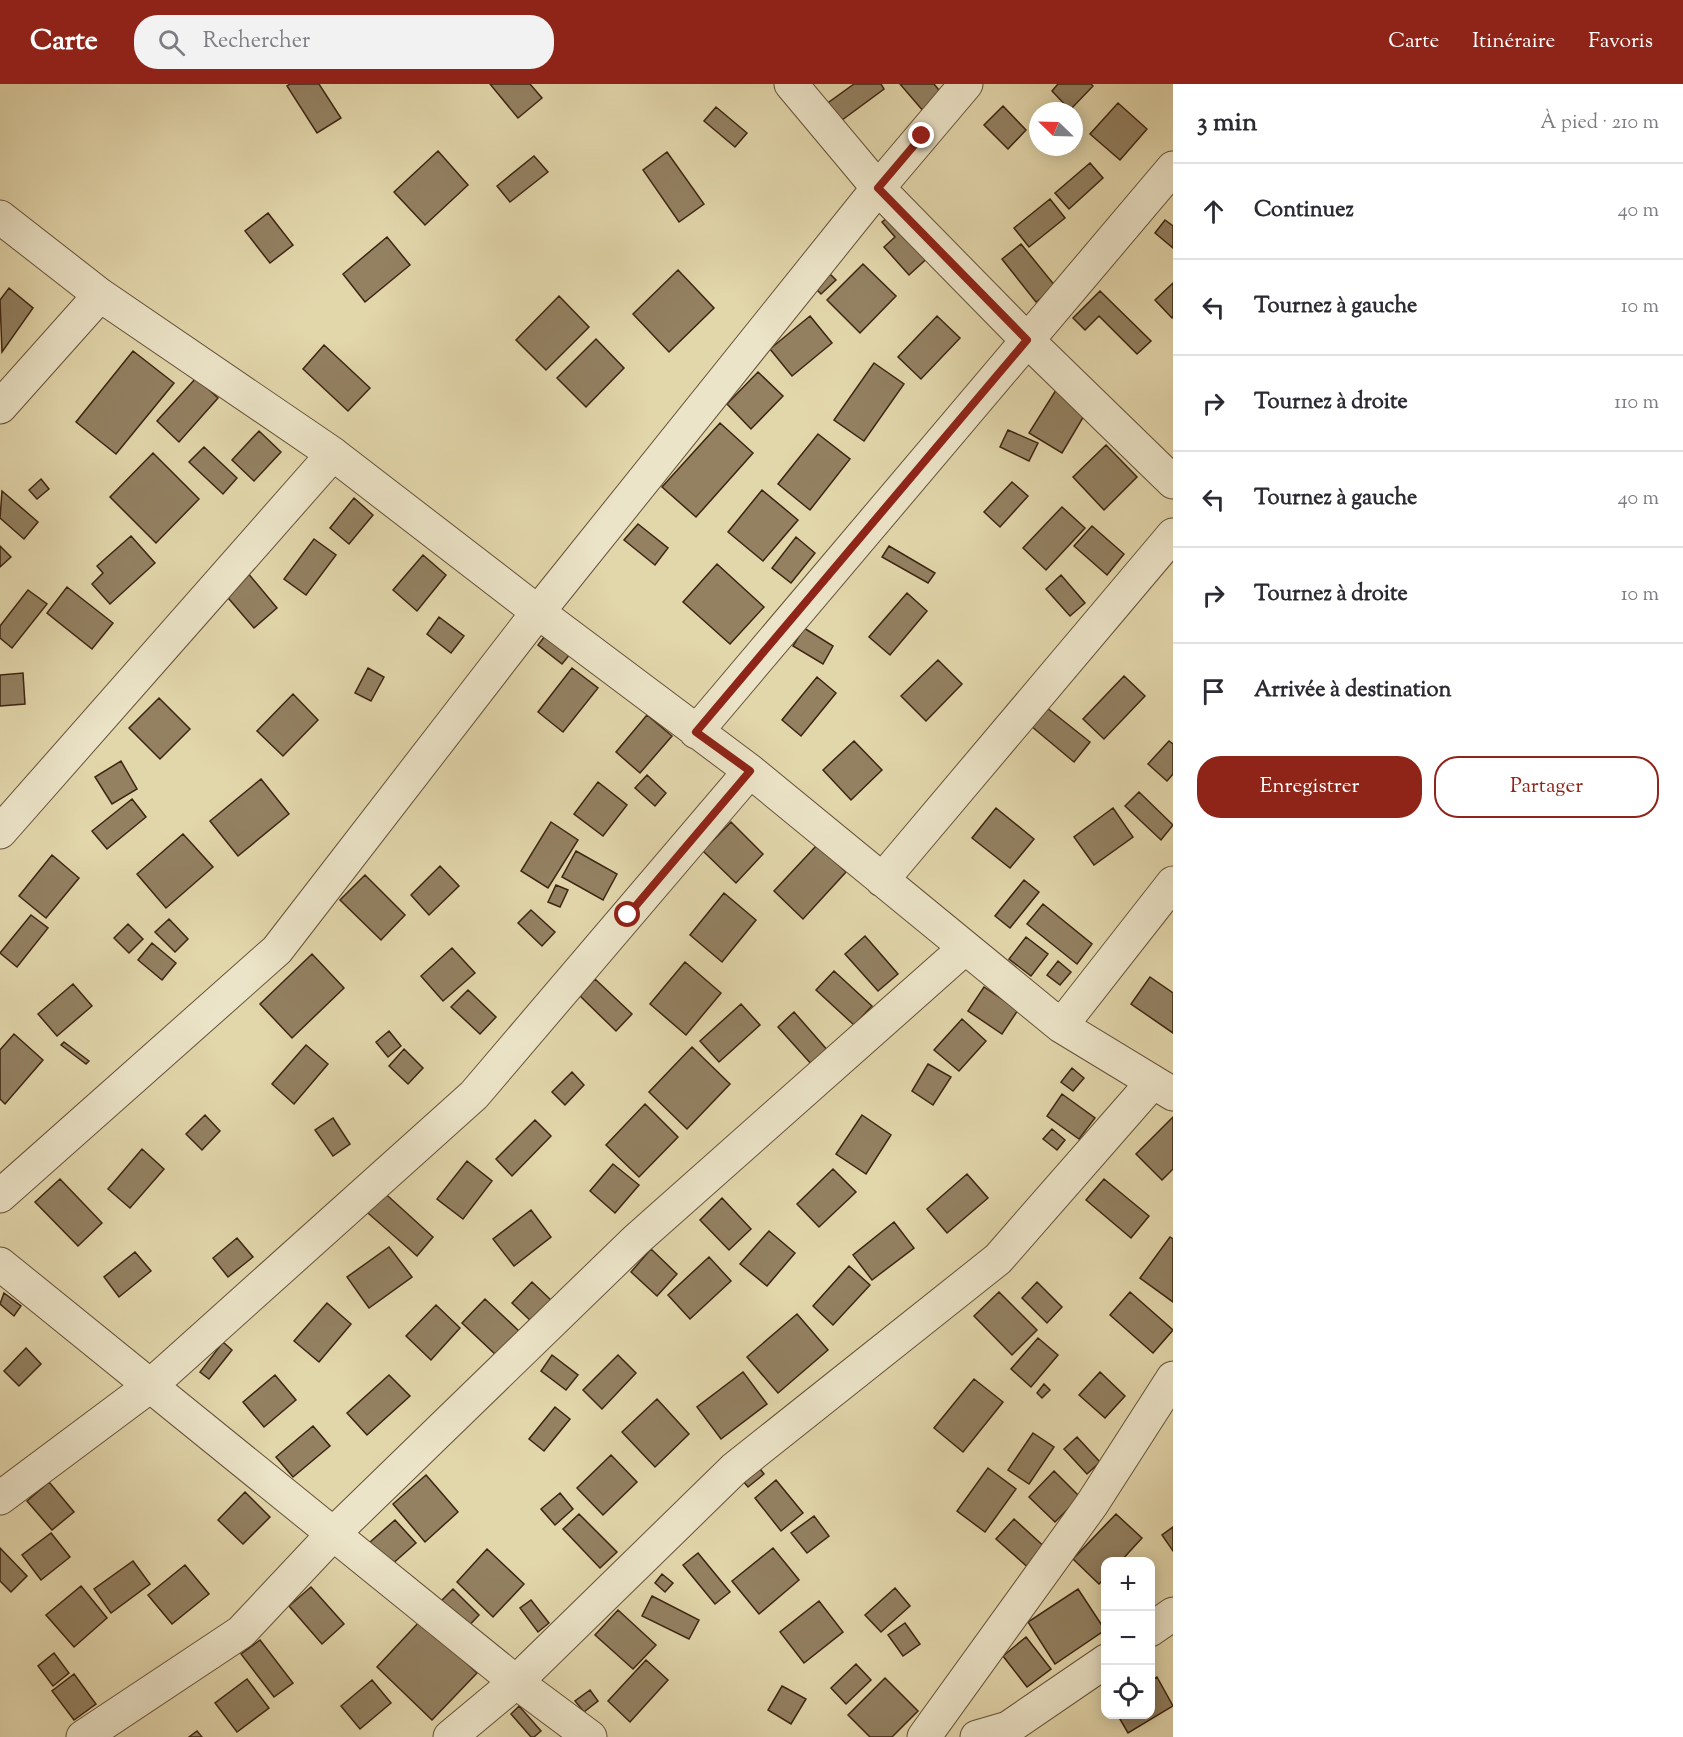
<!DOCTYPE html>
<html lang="fr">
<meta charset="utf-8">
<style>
:root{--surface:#fff;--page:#f2f2f3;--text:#2b2b33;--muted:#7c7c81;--line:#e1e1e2;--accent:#8f2418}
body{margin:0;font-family:"Sorts Mill Goudy",serif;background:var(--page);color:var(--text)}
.controls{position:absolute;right:18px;bottom:18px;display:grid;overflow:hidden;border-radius:12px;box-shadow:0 3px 15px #0003}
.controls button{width:54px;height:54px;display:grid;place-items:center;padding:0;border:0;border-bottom:2px solid var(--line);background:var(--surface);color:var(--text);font:30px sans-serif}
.compass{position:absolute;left:1029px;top:18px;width:54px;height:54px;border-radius:50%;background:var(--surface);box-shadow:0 3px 15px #0003;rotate:293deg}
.stop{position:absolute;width:18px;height:18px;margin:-14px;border:4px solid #8f2418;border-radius:50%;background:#fff}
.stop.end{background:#8f2418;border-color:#fff;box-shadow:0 2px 6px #0008}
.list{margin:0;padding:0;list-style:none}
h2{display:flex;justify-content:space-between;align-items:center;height:78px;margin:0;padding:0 24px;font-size:26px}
h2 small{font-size:20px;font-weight:400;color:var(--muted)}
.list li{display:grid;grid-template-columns:39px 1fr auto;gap:18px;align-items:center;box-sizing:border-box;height:96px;padding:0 24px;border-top:2px solid var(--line)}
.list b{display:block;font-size:22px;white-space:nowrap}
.list em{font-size:20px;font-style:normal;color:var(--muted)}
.actions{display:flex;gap:12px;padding:18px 24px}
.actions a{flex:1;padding:14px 0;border:2px solid var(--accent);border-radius:24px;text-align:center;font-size:21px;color:var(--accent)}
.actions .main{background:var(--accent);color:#fff}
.icon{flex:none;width:33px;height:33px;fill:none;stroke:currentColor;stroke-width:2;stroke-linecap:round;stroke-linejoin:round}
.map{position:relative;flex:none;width:1173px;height:1653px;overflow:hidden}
header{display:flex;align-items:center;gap:36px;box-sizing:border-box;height:84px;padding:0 30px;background:var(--accent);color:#fff}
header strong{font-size:28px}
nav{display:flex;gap:33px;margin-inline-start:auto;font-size:21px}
.search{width:420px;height:54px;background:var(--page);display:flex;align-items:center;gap:15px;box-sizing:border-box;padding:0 21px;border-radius:24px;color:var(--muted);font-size:22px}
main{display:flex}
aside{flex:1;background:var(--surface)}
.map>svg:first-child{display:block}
.building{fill:#938162;stroke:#3d2512;stroke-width:1.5}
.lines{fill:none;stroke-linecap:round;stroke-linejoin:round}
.minor-casing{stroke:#665138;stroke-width:35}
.minor{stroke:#ece4c8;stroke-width:33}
.route{stroke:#8f2418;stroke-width:8}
</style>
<header>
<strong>Carte</strong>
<div class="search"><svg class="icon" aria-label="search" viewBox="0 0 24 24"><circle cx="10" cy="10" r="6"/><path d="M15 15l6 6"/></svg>Rechercher</div>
<nav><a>Carte</a><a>Itinéraire</a><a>Favoris</a></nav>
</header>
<main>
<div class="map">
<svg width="1173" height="1653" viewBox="0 0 1173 1653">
<rect width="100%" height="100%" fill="#e2d6ab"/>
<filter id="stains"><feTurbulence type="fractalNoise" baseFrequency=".00333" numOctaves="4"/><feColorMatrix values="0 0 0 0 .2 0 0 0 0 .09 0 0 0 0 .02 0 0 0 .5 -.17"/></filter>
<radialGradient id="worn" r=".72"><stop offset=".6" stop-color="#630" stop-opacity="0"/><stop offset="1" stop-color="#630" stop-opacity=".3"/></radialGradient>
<path class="building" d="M290 0H319L341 34 317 49 287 2Z
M490 0H530L542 14 518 34Z
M854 0H881L884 5 838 39 825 21Z
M900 0H934L943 11 924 28Z
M1058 0H1091L1093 2 1070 26 1052 7Z
M1118 19 1147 45 1120 76 1090 50Z
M1003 22 1026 46 1008 65 984 41Z
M716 23 747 49 735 63 704 37Z
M438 67 468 101 425 141 394 108Z
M667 68 704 120 679 138 643 86Z
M534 72 548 88 510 118 497 102Z
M1090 79 1103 94 1069 125 1055 109Z
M1050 115 1065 134 1029 163 1014 144Z
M895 127 932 170 909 191 884 163 895 153 882 138Z
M268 129 293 161 270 179 245 147Z
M1165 136 1173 142V164L1155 149Z
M387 153 410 181 365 218 343 190Z
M1021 160 1056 203 1036 218 1002 175Z
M863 180 896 212 860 249 827 216Z
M822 182 836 196 821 210 808 197Z
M678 186 714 224 669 268 633 230Z
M1173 199V232L1172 234 1155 216Z
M9 204 33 224 2 268 0 216Z
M1100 207 1151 257 1137 270 1099 232 1085 246 1073 234Z
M559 212 589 243 546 286 516 256Z
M810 232 832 259 792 292 770 265Z
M937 232 960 254 921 295 898 273Z
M596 255 624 284 586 323 557 294Z
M324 261 370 304 348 327 303 285Z
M133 267 174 299 116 370 76 338Z
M874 279 904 300 864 357 834 336Z
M758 288 783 312 751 345 727 320Z
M196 294 218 314 179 358 157 337Z
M1056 306 1088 325 1062 369 1029 349Z
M720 339 753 369 696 433 662 403Z
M1008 346 1038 359 1029 377 1000 363Z
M259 347 281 368 254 397 232 376Z
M818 350 850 375 810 426 778 400Z
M1106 361 1137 393 1104 426 1073 393Z
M204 363 237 394 223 410 189 378Z
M153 369 199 415 156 459 110 413Z
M41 395 49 405 37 415 29 406Z
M1012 398 1028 412 1000 443 984 428Z
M762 406 798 436 763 477 728 448Z
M2 407 38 438 24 455 0 434Z
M354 414 373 431 349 460 330 444Z
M1062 423 1085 444 1046 486 1023 464Z
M638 440 668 464 655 481 624 456Z
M1092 442 1124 470 1107 491 1074 462Z
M131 452 155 479 110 520 92 500 103 489 97 482Z
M796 453 815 469 791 499 772 484Z
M314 455 336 471 306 511 284 495Z
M0 462 11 473 0 483Z
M889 462 935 489 928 499 882 473Z
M423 471 446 491 417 527 393 506Z
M717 480 764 523 730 560 683 518Z
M247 488 277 524 254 544 223 508Z
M1061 491 1085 519 1070 532 1046 505Z
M67 503 113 539 92 565 47 529Z
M28 506 47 520 12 564 0 554V542Z
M907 509 927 527 890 571 869 553Z
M439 533 464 552 451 569 427 550Z
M551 544 576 563 562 580 538 561Z
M804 544 833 562 823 580 793 562Z
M938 576 962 600 926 637 901 612Z
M368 584 384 593 371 617 355 609Z
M572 584 598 604 563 648 538 628Z
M23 589 25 620 0 622V591Z
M1124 592 1145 612 1104 655 1083 635Z
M817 593 836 609 801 652 782 636Z
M293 610 318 636 283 672 257 647Z
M159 614 190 645 160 675 129 644Z
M1046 623 1090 658 1074 678 1031 642Z
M647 631 672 652 640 689 616 668Z
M854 657 882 686 851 716 823 686Z
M1169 657 1173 660V690L1167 697 1148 680Z
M121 677 137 705 112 720 95 693Z
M647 691 666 709 655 722 635 704Z
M261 695 289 730 238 772 210 737Z
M598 698 627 721 603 752 574 730Z
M1139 708 1173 741 1161 756 1125 722Z
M132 715 146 733 107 765 92 747Z
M996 724 1034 755 1010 784 972 754Z
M1113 724 1133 753 1094 781 1074 753Z
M551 738 578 756 548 804 521 787Z
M731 738 763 770 736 799 703 767Z
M183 750 213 783 166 824 137 790Z
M817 761 846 788 803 835 774 807Z
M576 767 617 790 603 816 562 793Z
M52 771 79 794 46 834 19 812Z
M440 782 459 802 429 831 411 811Z
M365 791 405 831 381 856 340 816Z
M1024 796 1039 808 1010 844 995 832Z
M556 801 568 806 560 823 548 818Z
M724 809 756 836 722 878 690 851Z
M1043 820 1092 860 1077 880 1027 840Z
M531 826 555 848 542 862 518 839Z
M31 831 48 844 17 883 0 869Z
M169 835 188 855 175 868 155 848Z
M128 840 143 855 129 869 114 854Z
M865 852 898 890 878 907 845 870Z
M1026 853 1048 870 1031 892 1009 875Z
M152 859 176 879 162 896 138 876Z
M452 864 475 889 443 917 421 892Z
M312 870 344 904 292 954 260 920Z
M1058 877 1071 888 1060 901 1047 891Z
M685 878 721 909 686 951 650 920Z
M834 887 872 922 854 941 816 906Z
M1150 893 1173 909V949L1131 920Z
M595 895 632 930 616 947 580 912Z
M73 900 92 922 57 952 38 930Z
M984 903 1018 926 1002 950 968 927Z
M468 906 496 933 480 950 451 923Z
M741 920 760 941 719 978 700 957Z
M794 928 829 968 813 982 778 943Z
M962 935 986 957 959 987 934 966Z
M389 947 401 962 388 973 376 958Z
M14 950 43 976 5 1020 0 1015V966Z
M64 958 89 977 86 980 61 961Z
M306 961 328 980 294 1020 272 1000Z
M692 963 730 1000 687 1045 649 1008Z
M404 965 423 984 408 1000 389 982Z
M928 980 951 993 933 1021 912 1007Z
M1072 984 1084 994 1073 1007 1061 998Z
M572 988 584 1001 565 1021 552 1008Z
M1062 1010 1095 1034 1079 1055 1047 1032Z
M645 1020 678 1053 639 1093 606 1061Z
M205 1031 220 1047 202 1066 186 1050Z
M862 1031 891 1051 866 1090 836 1070Z
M1173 1033V1085L1162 1096 1136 1070Z
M333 1034 350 1060 333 1072 315 1046Z
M535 1036 551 1052 512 1092 496 1075Z
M1052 1045 1065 1056 1057 1066 1043 1055Z
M142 1065 164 1085 130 1124 108 1105Z
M467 1077 492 1097 463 1135 437 1115Z
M613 1080 639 1101 615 1129 590 1107Z
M833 1085 856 1108 819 1143 797 1120Z
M967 1090 988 1114 947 1149 927 1125Z
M60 1095 102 1139 78 1162 35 1118Z
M1104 1095 1149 1132 1131 1154 1086 1116Z
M378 1103 433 1153 417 1172 361 1123Z
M722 1114 751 1145 729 1166 700 1136Z
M531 1126 551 1153 514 1182 493 1155Z
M894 1138 914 1164 872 1196 853 1171Z
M769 1147 795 1169 767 1202 740 1180Z
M1170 1153 1173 1155V1218L1140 1194Z
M237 1154 253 1173 228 1193 213 1174Z
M389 1163 412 1193 369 1224 347 1193Z
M651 1165 677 1190 657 1212 631 1188Z
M135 1168 151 1187 119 1213 104 1193Z
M709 1173 731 1197 690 1235 668 1211Z
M849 1182 870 1201 833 1241 813 1222Z
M532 1198 552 1217 532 1238 512 1219Z
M1037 1198 1062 1223 1047 1239 1022 1214Z
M999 1208 1037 1246 1012 1271 974 1232Z
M1130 1208 1173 1246 1153 1269 1110 1231Z
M4 1209 21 1222 14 1232 0 1220Z
M485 1215 519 1247 496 1271 462 1239Z
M327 1219 351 1240 319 1278 294 1257Z
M436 1221 460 1244 431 1276 406 1252Z
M797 1230 828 1266 778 1309 747 1273Z
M1038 1254 1058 1271 1031 1303 1011 1285Z
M223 1258 232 1266 209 1295 200 1288Z
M26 1264 41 1280 19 1302 4 1287Z
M552 1271 578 1291 566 1306 541 1287Z
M618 1271 636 1289 602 1325 583 1306Z
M743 1288 767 1320 721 1355 697 1323Z
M1100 1288 1125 1312 1105 1334 1079 1311Z
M275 1291 296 1316 264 1343 243 1318Z
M389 1291 410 1312 367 1351 347 1329Z
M974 1295 1003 1318 963 1368 934 1344Z
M1044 1300 1050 1306 1042 1314 1037 1309Z
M657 1315 689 1350 655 1383 622 1348Z
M555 1323 570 1335 544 1367 529 1355Z
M313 1342 330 1362 293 1393 276 1373Z
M1033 1349 1054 1363 1029 1400 1008 1386Z
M1077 1353 1100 1378 1087 1390 1064 1365Z
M611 1371 637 1398 603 1431 577 1404Z
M754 1377 764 1390 748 1403 738 1391Z
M988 1384 1016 1405 985 1448 957 1427Z
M1054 1387 1080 1413 1055 1438 1029 1413Z
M426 1391 458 1428 425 1458 393 1420Z
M776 1396 803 1429 781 1447 755 1414Z
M49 1398 74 1428 52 1446 27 1417Z
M245 1408 270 1433 243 1460 218 1436Z
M560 1409 573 1425 555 1441 541 1425Z
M579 1430 617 1468 600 1484 563 1445Z
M1116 1430 1142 1454 1120 1478H1106V1493L1099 1500 1073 1475Z
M814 1432 829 1452 807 1469 791 1449Z
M1014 1435 1049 1467 1032 1487 996 1455Z
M395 1436 416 1459 390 1482 369 1459Z
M1173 1443V1467L1162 1451Z
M51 1449 70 1473 41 1496 22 1471Z
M0 1464 27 1492 11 1508 0 1497Z
M773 1464 799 1496 759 1530 732 1497Z
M487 1465 524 1500 493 1533 457 1498Z
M698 1469 730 1508 715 1520 683 1481Z
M133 1477 150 1500 111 1529 94 1505Z
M185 1481 209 1510 172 1540 148 1511Z
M662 1490 673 1499 665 1508 655 1499Z
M81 1502 107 1534 74 1563 46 1531Z
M311 1503 344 1540 322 1560 289 1522Z
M895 1504 910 1522 881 1548 865 1531Z
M453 1505 479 1531 464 1547 438 1520Z
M1078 1505 1105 1546 1055 1580 1028 1538Z
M652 1512 699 1536 689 1555 642 1532Z
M531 1516 549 1539 538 1548 520 1524Z
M819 1517 843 1548 804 1579 780 1548Z
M618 1526 656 1561 633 1585 595 1551Z
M421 1536 477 1589 432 1636 377 1583Z
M905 1539 920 1560 903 1572 888 1551Z
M1026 1553 1051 1585 1027 1603 1003 1572Z
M260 1556 293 1599 274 1613 241 1570Z
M54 1569 69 1589 53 1602 38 1582Z
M646 1576 668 1596 630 1638 608 1617Z
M856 1580 871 1596 846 1620 831 1604Z
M74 1590 96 1620 74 1636 52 1607Z
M1157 1593 1173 1622 1128 1649 1117 1630H1150V1597Z
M885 1594 918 1627 892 1653H870L848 1631Z
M247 1595 269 1624 237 1648 215 1619Z
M372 1596 391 1619 360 1645 341 1622Z
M782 1602 806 1615 791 1640 768 1626Z
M590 1606 598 1617 584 1628 575 1617Z
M519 1622 541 1647 534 1653H531L511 1630Z
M197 1647 202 1653H189Z"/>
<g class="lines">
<defs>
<path id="minor" d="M791 0 878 104 1027 256 1173 398
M0 133 100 211 333 370 538 528 750 687 1061 942 1173 1010
M0 323 100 211
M696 648 1173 84
M0 748 333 370
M882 796 1173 451
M1061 942 1173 799
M0 1112 277 866 538 528 878 104 966 0
M0 1180 516 1598 590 1653
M0 1414 150 1302 474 1011 750 687
M1150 1546 1173 1530
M83 1653 241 1548 333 1450 636 1156 965 864
M450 1653 516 1598 734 1385 998 1175 1152 999
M924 1653 1092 1420 1173 1294
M977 1653 1008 1644 1106 1577"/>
</defs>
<use href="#minor" class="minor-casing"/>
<use href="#minor" class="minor"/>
</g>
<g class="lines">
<path class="route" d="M628 831 750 687 696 648 1027 256 878 104 922 52"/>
</g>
<rect width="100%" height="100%" filter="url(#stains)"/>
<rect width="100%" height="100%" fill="url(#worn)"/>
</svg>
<div class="controls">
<button>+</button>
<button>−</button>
<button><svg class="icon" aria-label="locate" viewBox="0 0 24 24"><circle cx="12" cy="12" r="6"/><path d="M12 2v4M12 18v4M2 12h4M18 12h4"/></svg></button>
</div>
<svg class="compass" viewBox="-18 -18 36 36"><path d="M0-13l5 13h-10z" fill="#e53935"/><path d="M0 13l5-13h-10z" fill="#7c7c81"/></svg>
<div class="stop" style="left:628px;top:831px"></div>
<div class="stop end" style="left:922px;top:52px"></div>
</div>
<aside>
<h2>3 min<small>À pied · 210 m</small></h2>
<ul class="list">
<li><svg class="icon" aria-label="ahead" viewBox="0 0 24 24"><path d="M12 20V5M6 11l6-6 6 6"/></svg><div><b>Continuez</b></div><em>40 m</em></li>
<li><svg class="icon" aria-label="left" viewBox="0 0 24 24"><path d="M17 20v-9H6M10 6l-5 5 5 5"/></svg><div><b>Tournez à gauche</b></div><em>10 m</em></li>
<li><svg class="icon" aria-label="right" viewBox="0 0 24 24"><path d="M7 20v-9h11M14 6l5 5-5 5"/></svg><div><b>Tournez à droite</b></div><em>110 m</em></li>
<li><svg class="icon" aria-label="left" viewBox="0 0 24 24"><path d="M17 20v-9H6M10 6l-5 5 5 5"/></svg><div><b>Tournez à gauche</b></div><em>40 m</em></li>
<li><svg class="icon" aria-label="right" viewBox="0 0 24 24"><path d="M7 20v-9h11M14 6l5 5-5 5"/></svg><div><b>Tournez à droite</b></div><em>10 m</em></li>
<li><svg class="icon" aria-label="arrive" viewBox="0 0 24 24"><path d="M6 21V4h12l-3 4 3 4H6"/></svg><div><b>Arrivée à destination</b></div></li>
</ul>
<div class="actions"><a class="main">Enregistrer</a><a>Partager</a></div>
</aside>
</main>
